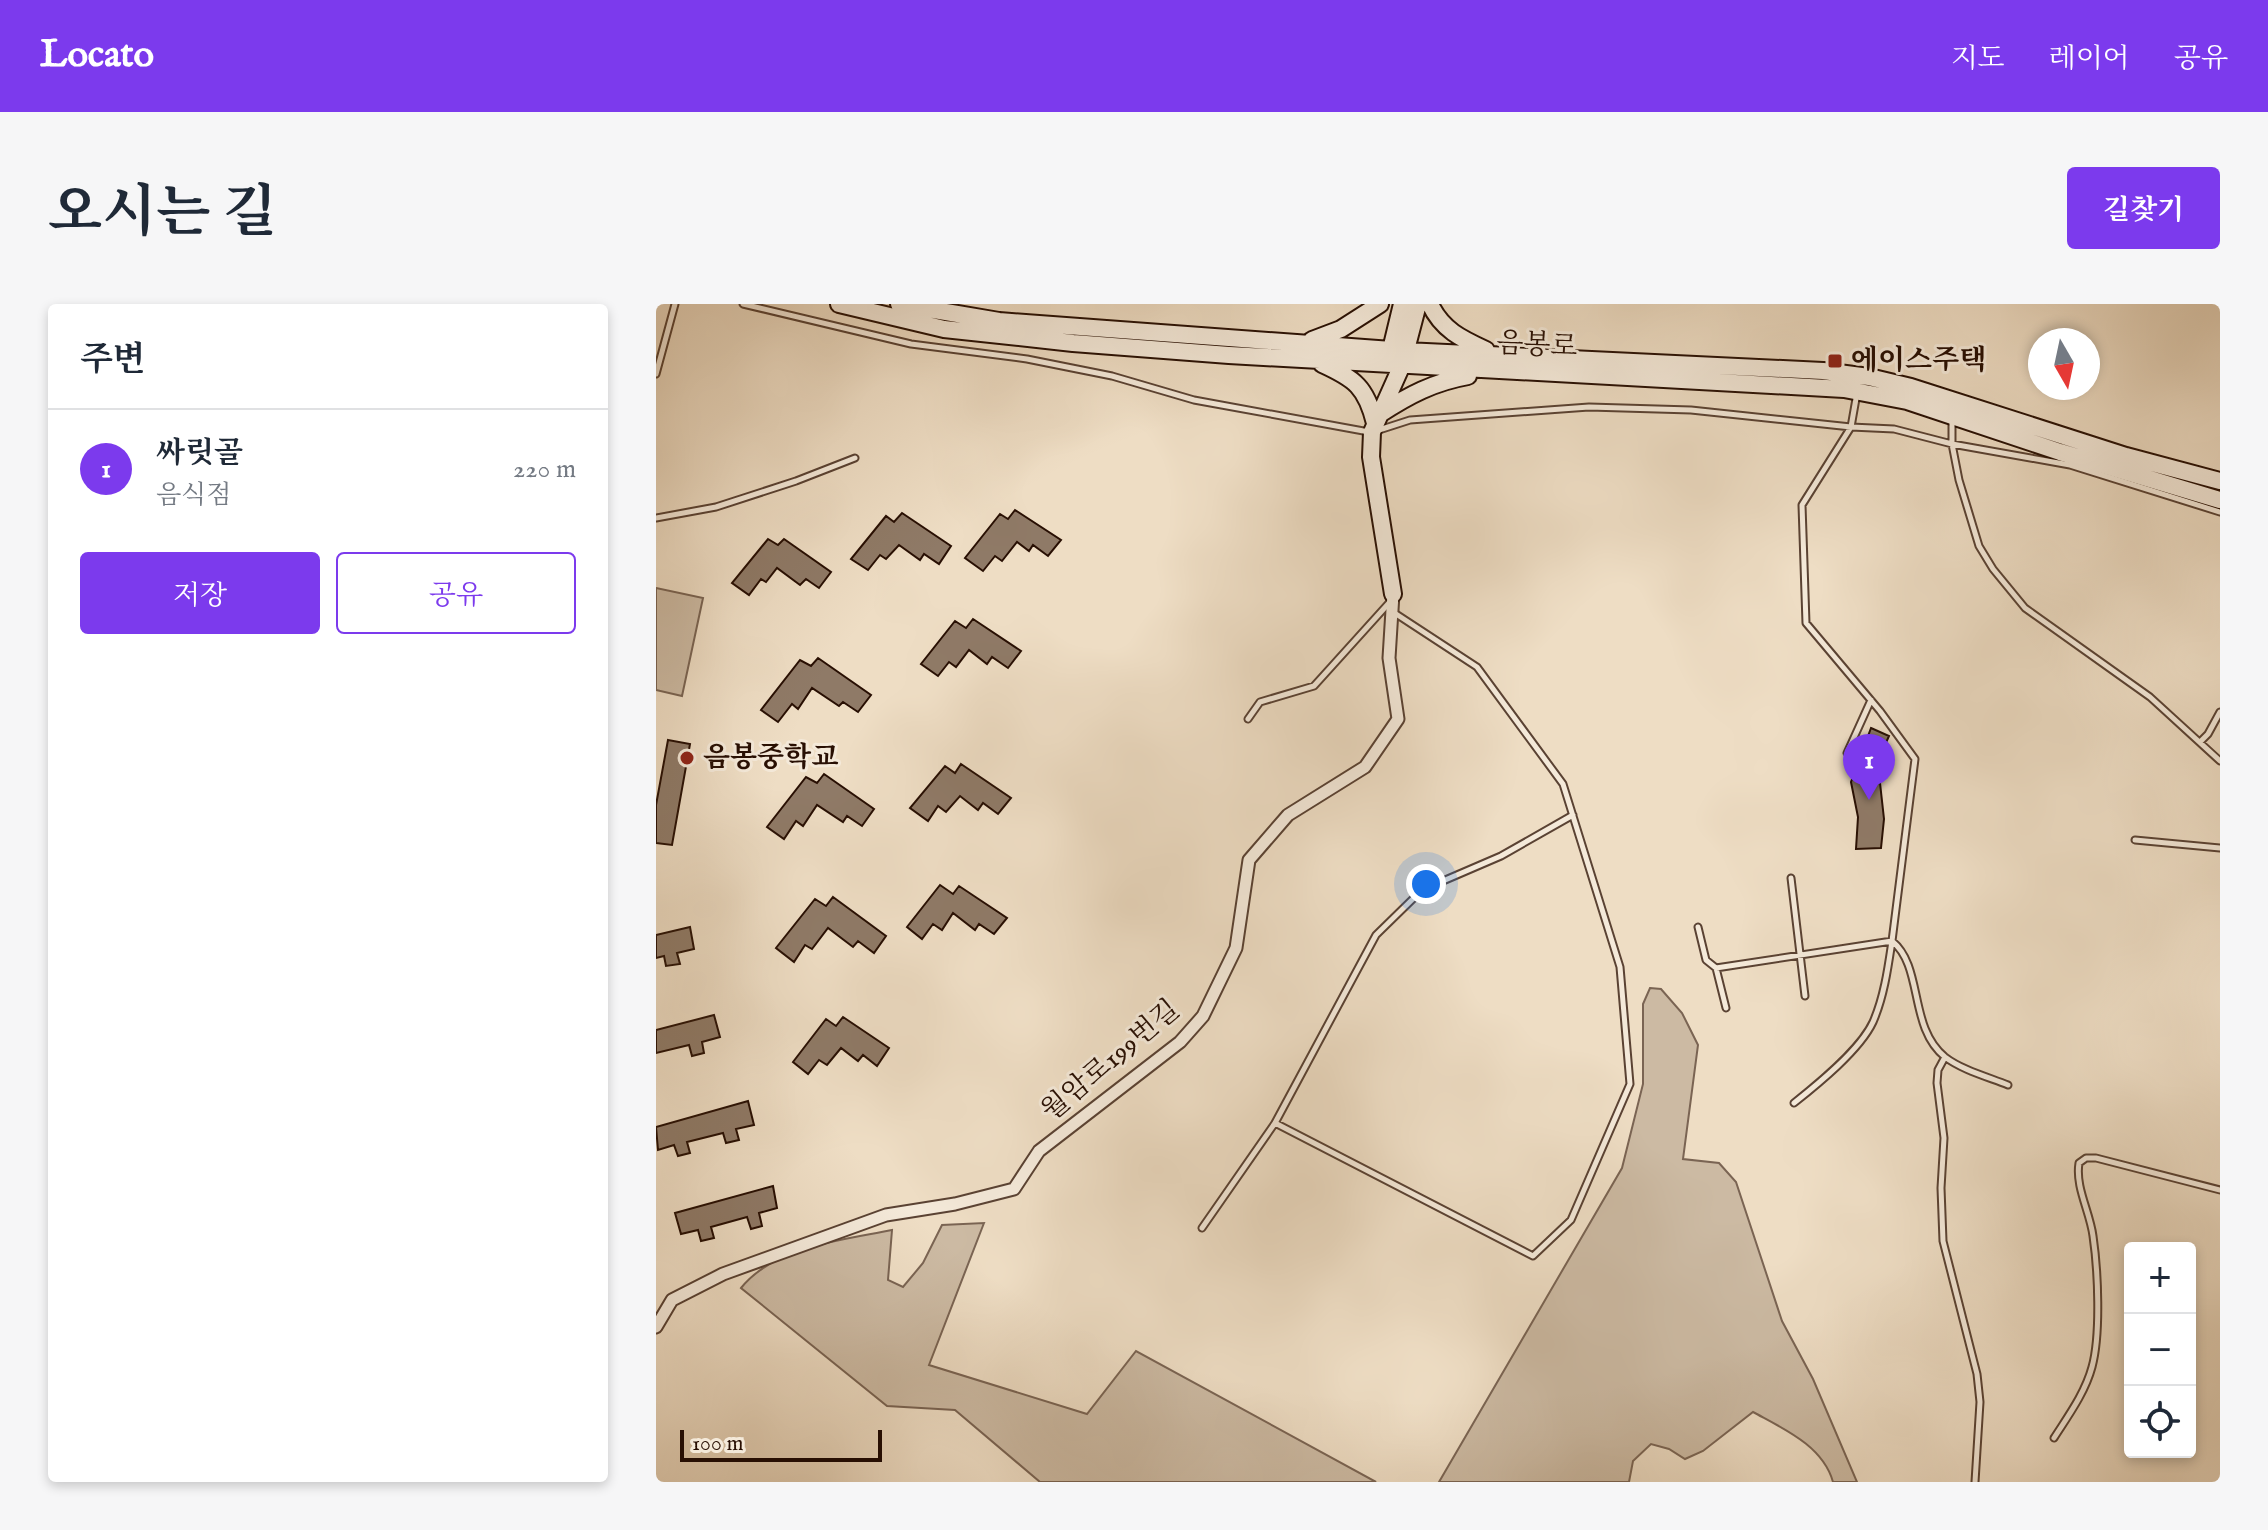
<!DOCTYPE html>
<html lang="ko">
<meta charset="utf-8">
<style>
:root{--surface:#fff;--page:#f6f6f7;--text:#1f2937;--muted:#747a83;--line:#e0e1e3;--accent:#7c3aed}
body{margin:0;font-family:"IM FELL English","Noto Serif KR",serif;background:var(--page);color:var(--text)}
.controls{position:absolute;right:24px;bottom:24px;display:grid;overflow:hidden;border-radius:8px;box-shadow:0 4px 12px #0003}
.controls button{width:72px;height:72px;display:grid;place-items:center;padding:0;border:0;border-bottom:2px solid var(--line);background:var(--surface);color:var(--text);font:40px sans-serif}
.compass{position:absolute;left:1372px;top:24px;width:72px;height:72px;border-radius:50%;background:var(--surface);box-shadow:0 4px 12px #0003;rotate:171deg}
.scale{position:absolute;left:24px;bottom:20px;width:202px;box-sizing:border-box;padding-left:8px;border:4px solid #280f03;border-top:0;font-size:22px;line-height:28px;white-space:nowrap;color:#280f03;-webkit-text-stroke:6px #f4e9d9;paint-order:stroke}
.you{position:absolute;left:770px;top:580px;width:28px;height:28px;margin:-20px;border:6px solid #fff;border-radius:50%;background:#1a73e8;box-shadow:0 0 0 12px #1a73e833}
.badge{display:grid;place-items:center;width:52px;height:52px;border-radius:50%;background:var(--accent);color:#fff;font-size:26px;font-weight:700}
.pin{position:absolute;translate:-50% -66px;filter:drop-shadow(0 2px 4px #0008)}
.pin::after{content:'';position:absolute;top:42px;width:28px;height:24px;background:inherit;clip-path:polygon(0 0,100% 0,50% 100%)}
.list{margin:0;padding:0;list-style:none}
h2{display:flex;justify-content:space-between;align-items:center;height:104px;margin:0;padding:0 32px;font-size:34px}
h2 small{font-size:26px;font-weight:400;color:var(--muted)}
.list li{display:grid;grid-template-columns:52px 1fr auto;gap:24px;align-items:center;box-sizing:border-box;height:120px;padding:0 32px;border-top:2px solid var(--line)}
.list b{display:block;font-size:30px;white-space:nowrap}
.list p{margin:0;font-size:26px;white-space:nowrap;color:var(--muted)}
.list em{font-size:26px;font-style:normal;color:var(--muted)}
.actions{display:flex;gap:16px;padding:24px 32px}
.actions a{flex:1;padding:18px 0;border:2px solid var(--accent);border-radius:8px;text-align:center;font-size:28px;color:var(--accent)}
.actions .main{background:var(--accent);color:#fff}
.icon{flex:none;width:44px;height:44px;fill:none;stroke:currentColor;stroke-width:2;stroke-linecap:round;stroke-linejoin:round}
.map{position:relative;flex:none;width:1564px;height:1178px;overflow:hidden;border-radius:8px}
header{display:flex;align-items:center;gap:48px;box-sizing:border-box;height:112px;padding:0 40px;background:var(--accent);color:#fff}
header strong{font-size:38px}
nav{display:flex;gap:44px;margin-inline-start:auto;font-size:28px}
.intro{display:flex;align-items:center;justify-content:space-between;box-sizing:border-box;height:192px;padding:0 48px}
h1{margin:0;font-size:56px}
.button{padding:20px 36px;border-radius:8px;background:var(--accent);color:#fff;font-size:28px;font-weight:700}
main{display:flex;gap:48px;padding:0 48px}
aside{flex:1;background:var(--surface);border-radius:8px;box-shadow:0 4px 12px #0003}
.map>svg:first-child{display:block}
.green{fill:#ccbaa3;stroke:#7a6453;stroke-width:2}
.building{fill:#8f7a67;stroke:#280f03;stroke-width:2}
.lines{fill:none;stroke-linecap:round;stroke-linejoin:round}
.lane-casing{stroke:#5a4233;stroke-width:9}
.street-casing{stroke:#5a4233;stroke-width:15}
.secondary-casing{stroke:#280f03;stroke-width:20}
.lane{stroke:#f4e9d9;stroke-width:5}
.street{stroke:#f4e9d9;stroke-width:11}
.secondary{stroke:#f4e9d9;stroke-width:16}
.poi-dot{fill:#8f2418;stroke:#f4e9d9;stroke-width:3}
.labels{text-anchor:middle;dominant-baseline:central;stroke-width:6;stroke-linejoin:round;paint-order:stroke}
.street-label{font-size:28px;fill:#280f03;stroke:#f4e9d9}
.poi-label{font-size:28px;font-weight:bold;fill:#280f03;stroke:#f4e9d9;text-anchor:start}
</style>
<header>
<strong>Locato</strong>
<nav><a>지도</a><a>레이어</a><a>공유</a></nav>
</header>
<div class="intro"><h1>오시는 길</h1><a class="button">길찾기</a></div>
<main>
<aside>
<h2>주변<small></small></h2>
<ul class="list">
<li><span class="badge">1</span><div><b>싸릿골</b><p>음식점</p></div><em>220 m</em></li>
</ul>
<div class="actions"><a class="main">저장</a><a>공유</a></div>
</aside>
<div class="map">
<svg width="1564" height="1178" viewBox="0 0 1564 1178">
<rect width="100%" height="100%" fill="#eeddc4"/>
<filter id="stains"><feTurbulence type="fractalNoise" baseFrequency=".0025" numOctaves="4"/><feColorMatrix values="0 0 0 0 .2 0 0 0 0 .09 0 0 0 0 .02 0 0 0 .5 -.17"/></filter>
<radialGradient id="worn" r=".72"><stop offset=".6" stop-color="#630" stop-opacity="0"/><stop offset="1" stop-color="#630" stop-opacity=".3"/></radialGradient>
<path class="green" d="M0 284 47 294 26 392 0 386Z
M994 684 1005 685 1026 709 1042 741 1027 855 1063 859 1080 878 1126 1017 1157 1075 1201 1178H1177C1167 1142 1128 1125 1097 1108L1047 1147 1029 1155 1013 1145 995 1140 977 1157 973 1178H783L966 864 987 780V700Z
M328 919 273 1061 431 1110 480 1047 720 1178H384L299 1106 231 1102 85 984C119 942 186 936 236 926L232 976 247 983 267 959 286 921Z"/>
<path class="building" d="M359 206 405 236 392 252 377 241 373 247 361 238 346 257 339 252 327 267 309 254 344 210 352 215Z
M246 209 295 242 283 260 268 250 264 256 243 241 230 255 224 251 212 266 195 255 230 212 238 218Z
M112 235 122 241 128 235 175 268 163 284 150 275 144 281 121 264 110 278 105 275 93 291 76 279Z
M317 315 365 347 352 364 336 353 331 360 313 346 300 363 293 358 282 372 265 360 299 317 310 324Z
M162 354 215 391 202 408 187 398 183 402 156 384 142 405 136 400 122 418 105 406 144 356 155 362Z
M1215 424 1233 432 1212 479H1224L1228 515 1225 544 1200 545 1202 513 1195 478Z
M12 436 34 440 16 541 0 539V501Z
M305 460 355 494 342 510 327 499 322 506 304 492 290 508 282 502 272 517 254 504 289 462 299 469Z
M168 470 218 505 206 522 191 512 187 518 161 501 147 522 140 517 128 535 111 523 150 473 161 479Z
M284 581 297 590 303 582 351 614 338 630 323 620 319 626 297 609 286 626 277 620 266 635 251 623Z
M177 593 230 632 218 649 202 637 197 643 172 624 156 645 149 641 138 658 120 644 159 595 170 602Z
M34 623 38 645 21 649 24 660 10 662 8 652 0 654V631Z
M58 711 64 733 46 738 48 749 36 752 33 741 0 749V726Z
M187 713 233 744 221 762 207 751 202 757 185 744 171 761 163 756 152 770 137 758 170 715 180 722Z
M92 797 98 821 80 825 83 836 70 839 67 829 31 838 34 849 22 852 18 841 2 846 0 823Z
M117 882 121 904 103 909 106 922 95 925 91 913 55 923 58 934 45 937 42 926 25 930 19 909Z"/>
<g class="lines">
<defs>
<path id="lane" d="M87 0 255 40 371 55 456 72 538 96 713 128
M0 70 19 0
M1296 117V140L1303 176 1323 242 1337 265 1369 304 1494 393 1564 457
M723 126 754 116 933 103 1035 106 1195 123 1238 125 1296 140 1414 161 1564 208
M0 214 60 203 140 177 199 154
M737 308 821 363 907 480 964 663 974 780 915 916 877 952 619 819 720 631 766 586 845 552 917 511
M592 415 604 398 658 382 733 299
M1544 438 1552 430 1564 408
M1191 449 1215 396
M1479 536 1564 544
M1135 574 1149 692
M1042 623 1050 656 1060 664 1236 637 1259 455 1224 407 1150 319 1146 201 1195 123 1201 89
M1060 664 1070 704
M1289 753 1282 766 1281 779 1288 834 1285 884 1287 937 1321 1070 1324 1098 1319 1178
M1138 799C1162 780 1204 746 1217 718 1228 693 1232 664 1236 637 1268 663 1252 723 1289 753 1306 766 1332 773 1352 781
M546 924 619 819
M1398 1134C1412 1112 1429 1089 1436 1063 1445 1030 1442 966 1437 932 1434 908 1419 883 1423 859L1430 854H1440L1564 886"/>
<path id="street" d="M0 1023 16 996 67 970 230 911 299 900 358 885 383 847 524 738 547 712 580 644 593 556 632 511 709 463 742 415 733 354 737 290"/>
<path id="secondary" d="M183 0 288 25 417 39 573 51 1188 85 1251 97 1404 148 1564 196
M243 0 343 17 749 47 1167 67 1213 73 1255 83 1470 152 1564 177
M774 0C786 26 806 35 830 46
M656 36 685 25 724 0
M733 54 746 0
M666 60C699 75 710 83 719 119
M724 110C753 91 778 78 812 72
M737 290 715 153 716 128 746 61 762 0"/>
</defs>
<use href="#lane" class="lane-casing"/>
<use href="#street" class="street-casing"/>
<use href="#secondary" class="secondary-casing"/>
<use href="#lane" class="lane"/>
<use href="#street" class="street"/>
<use href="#secondary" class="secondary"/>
</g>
<g class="poi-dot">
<rect x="1171" y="49" width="16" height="16" rx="4"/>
<circle cx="31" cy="454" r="8"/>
</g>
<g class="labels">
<g class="street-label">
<text transform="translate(881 42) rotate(3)">음봉로</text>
<text transform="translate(455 757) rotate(-40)">월암로199번길</text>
</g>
<g class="poi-label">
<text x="1195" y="57">에이스주택</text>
<text x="47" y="454">음봉중학교</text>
</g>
</g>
<rect width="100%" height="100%" filter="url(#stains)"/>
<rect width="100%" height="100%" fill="url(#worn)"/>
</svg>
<div class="controls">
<button>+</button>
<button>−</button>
<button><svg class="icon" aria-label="locate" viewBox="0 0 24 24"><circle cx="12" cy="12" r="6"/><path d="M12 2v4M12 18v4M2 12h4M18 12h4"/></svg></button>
</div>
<svg class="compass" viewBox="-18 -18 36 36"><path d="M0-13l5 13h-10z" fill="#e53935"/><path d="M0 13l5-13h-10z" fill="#747a83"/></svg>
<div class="scale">100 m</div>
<div class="you"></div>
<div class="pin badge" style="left:1213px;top:496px">1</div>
</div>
</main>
